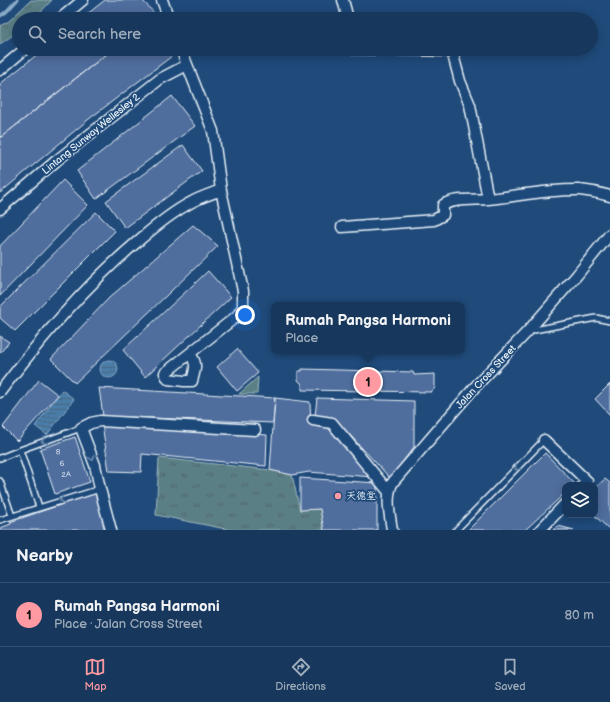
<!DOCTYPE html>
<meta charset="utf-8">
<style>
:root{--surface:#17385c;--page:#244365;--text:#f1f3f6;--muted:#9eacbb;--line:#365272;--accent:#ff9aa2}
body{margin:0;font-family:"Balsamiq Sans","LXGW WenKai TC",sans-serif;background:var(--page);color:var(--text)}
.controls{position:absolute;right:12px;bottom:12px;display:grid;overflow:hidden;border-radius:8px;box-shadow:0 2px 10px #0003}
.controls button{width:36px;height:36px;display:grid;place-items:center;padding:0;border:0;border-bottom:1px solid var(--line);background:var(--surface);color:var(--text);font:20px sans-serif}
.you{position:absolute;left:245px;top:315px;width:14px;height:14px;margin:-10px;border:3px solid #fff;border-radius:50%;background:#1a73e8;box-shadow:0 0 0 6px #1a73e833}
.badge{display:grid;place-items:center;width:26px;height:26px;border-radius:50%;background:var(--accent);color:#111;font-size:13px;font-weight:700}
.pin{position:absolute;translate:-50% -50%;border:2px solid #fff;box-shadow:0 1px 4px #0006}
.popup{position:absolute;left:271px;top:302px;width:194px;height:52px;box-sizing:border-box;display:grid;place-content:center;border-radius:8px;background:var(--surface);filter:drop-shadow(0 1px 3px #0005);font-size:13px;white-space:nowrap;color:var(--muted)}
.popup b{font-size:15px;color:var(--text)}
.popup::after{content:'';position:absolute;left:50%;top:100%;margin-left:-8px;border:8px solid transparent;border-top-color:var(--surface)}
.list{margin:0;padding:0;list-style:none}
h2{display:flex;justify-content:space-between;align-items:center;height:52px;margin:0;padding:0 16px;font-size:17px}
h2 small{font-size:13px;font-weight:400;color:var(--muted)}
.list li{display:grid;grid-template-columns:26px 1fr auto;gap:12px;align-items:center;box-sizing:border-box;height:64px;padding:0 16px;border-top:1px solid var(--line)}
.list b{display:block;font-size:15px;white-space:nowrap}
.list p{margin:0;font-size:13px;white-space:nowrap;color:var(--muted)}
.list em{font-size:13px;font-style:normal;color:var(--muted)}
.icon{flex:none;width:22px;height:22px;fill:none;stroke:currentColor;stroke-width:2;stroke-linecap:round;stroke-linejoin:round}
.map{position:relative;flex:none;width:610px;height:530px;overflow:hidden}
.search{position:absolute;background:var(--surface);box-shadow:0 2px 10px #0003;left:12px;right:12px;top:12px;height:44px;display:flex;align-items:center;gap:10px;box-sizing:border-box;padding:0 14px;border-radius:22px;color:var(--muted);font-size:15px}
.sheet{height:116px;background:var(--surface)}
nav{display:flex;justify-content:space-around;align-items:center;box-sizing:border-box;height:56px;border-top:1px solid var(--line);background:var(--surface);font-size:11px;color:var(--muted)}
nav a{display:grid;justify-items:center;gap:2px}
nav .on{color:var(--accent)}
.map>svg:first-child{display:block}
.grass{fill:url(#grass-tufts);stroke:#a1b8be}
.water{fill:url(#water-rules);stroke:#89abc8}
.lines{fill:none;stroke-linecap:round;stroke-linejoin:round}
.stream{stroke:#89abc8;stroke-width:3.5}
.building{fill:#4f6d9d;stroke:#e8f1f8}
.service-casing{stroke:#e8f1f8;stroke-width:8}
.minor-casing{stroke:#e8f1f8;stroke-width:13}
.service{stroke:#1f4a7a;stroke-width:5}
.minor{stroke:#1f4a7a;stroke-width:10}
.oneway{stroke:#6f8dac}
.poi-dot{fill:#ff9aa2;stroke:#1f4a7a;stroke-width:1.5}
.labels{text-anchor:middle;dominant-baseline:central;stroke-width:3.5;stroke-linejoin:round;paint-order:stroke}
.number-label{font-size:8px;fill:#c2d0e1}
.street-label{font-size:10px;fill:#e8f1f8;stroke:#1f4a7a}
.poi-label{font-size:10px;fill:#e8f1f8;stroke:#1f4a7a;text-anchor:start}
</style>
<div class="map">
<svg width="610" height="530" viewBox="0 0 610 530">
<defs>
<pattern id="grass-tufts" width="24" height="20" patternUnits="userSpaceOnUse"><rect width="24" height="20" fill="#5a7f85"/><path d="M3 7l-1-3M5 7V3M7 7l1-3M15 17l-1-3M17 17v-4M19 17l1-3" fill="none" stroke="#51666a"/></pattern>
<pattern id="water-rules" width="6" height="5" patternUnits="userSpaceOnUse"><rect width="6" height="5" fill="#4a7da8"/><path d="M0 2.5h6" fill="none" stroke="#48657e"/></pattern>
</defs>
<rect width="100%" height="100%" fill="#1f4a7a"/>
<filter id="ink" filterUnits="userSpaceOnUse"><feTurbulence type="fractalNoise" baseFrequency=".025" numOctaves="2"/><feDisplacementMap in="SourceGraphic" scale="8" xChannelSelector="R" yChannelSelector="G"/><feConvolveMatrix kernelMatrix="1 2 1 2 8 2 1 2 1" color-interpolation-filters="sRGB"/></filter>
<g filter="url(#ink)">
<path class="grass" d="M31 0H52L34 19H19V31L0 44V26L9 21Z
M258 377 257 394H239Z
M159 458 270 470 292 475 300 510 320 509 324 530H231L156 515Z"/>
<path class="water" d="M100 369a9 9 0 1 1 18 0a9 9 0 1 1-18 0Z
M62 390 74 399 47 435 35 426Z"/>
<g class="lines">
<path class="stream" d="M0 16 6 12 17 0"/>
</g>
<path class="building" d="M105 0H142L156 15 151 19H81Z
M44 49H113L0 138V84Z
M113 49H167L172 56 89 119 0 193V138Z
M172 96 195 126 96 199 77 171Z
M183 145 202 171 125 228 106 201Z
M63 180 88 205 0 296V246Z
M96 212 115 231 15 331 0 318V307Z
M193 225 218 246 75 383 51 359 109 298Z
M208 271 231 297 145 377 123 350Z
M0 336 9 342 0 353Z
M237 349 258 373 237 391 217 367Z
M302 369 413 372 414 375 435 374V388L431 392 302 390V384L298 380V371H302Z
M39 380 58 395 17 441 3 427Z
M610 384V415L595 399Z
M99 388 275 398 273 423 103 416Z
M275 398 310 402 311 425 329 427 373 477 309 472 292 475 270 470Z
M317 398 414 401V447L390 478 334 418 315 417Z
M102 424 267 435 266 466 142 454 141 472 109 471Z
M75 437 90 482 55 494 40 449Z
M545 453 575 484 574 485H565V493L525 530H468Z
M300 478 377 483V530H324L320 509 300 510Z
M605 479 610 483V526L608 528 594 515H595V488Z
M95 493 107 530H1L0 528 11 524 10 522Z
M558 526 574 530H553Z"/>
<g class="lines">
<defs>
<path id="service" d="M529 331 596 318 610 321
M0 458 20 450
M0 481 12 516
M39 507 20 450 81 428
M0 520 100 489
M456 530 544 440"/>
<path id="minor" d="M162 0 169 19
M343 0 348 19
M60 19 83 0
M181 49 213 131 221 190 243 291V307L237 316 165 373 168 379 184 381H192C195 370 198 363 190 354
M354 49 452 51 460 81 470 105 488 199
M0 70 25 49
M0 209 56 161 160 79 187 65
M342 227 434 220 443 215V205C453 198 475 200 488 199 518 196 549 189 580 190 590 191 600 193 610 196
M0 392C42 337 84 287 137 242 153 228 171 213 190 203 200 197 211 194 221 190
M313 420 332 423 389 492
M544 440 587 481 583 485
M111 530 100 489 95 465 81 428 91 423 100 421 255 430
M392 530C390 515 385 496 393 482L474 388 528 331 577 275 610 234
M540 530 565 504"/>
</defs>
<use href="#service" class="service-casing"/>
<use href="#minor" class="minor-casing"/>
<use href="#service" class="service"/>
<use href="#minor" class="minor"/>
</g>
<defs><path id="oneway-chevron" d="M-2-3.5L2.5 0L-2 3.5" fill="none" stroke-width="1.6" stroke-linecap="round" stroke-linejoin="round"/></defs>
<g class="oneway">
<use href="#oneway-chevron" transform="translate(44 441) rotate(160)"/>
<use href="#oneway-chevron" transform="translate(92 458) rotate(70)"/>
<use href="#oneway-chevron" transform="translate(517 468) rotate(135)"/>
<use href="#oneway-chevron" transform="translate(62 500) rotate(164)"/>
</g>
</g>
<circle class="poi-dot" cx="338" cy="496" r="4"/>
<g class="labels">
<g class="number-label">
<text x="58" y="451">8</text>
<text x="62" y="463">6</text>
<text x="66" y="474">2A</text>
</g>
<g class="street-label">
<text transform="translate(91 134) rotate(-39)">Lintang Sunway Wellesley 2</text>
<text transform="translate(486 377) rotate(-47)">Jalan Cross Street</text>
</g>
<g class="poi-label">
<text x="346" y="496">天德堂</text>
</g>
</g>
</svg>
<div class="controls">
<button><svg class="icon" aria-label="layers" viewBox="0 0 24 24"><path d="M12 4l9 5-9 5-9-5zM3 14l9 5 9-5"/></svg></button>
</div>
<div class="you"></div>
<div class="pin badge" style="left:368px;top:382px">1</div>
<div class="popup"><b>Rumah Pangsa Harmoni</b>Place</div>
<div class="search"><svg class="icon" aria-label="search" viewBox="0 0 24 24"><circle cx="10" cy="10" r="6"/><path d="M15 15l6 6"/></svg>Search here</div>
</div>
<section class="sheet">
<h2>Nearby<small></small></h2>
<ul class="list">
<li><span class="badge">1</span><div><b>Rumah Pangsa Harmoni</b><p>Place · Jalan Cross Street</p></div><em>80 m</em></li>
</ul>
</section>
<nav>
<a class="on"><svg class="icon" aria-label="map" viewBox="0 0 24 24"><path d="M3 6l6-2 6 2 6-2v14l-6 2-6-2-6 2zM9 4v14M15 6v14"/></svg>Map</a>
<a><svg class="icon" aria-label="directions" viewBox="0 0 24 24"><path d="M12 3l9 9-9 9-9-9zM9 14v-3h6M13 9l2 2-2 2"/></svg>Directions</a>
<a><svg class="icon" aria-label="saved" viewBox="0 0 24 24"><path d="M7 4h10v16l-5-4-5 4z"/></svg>Saved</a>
</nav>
